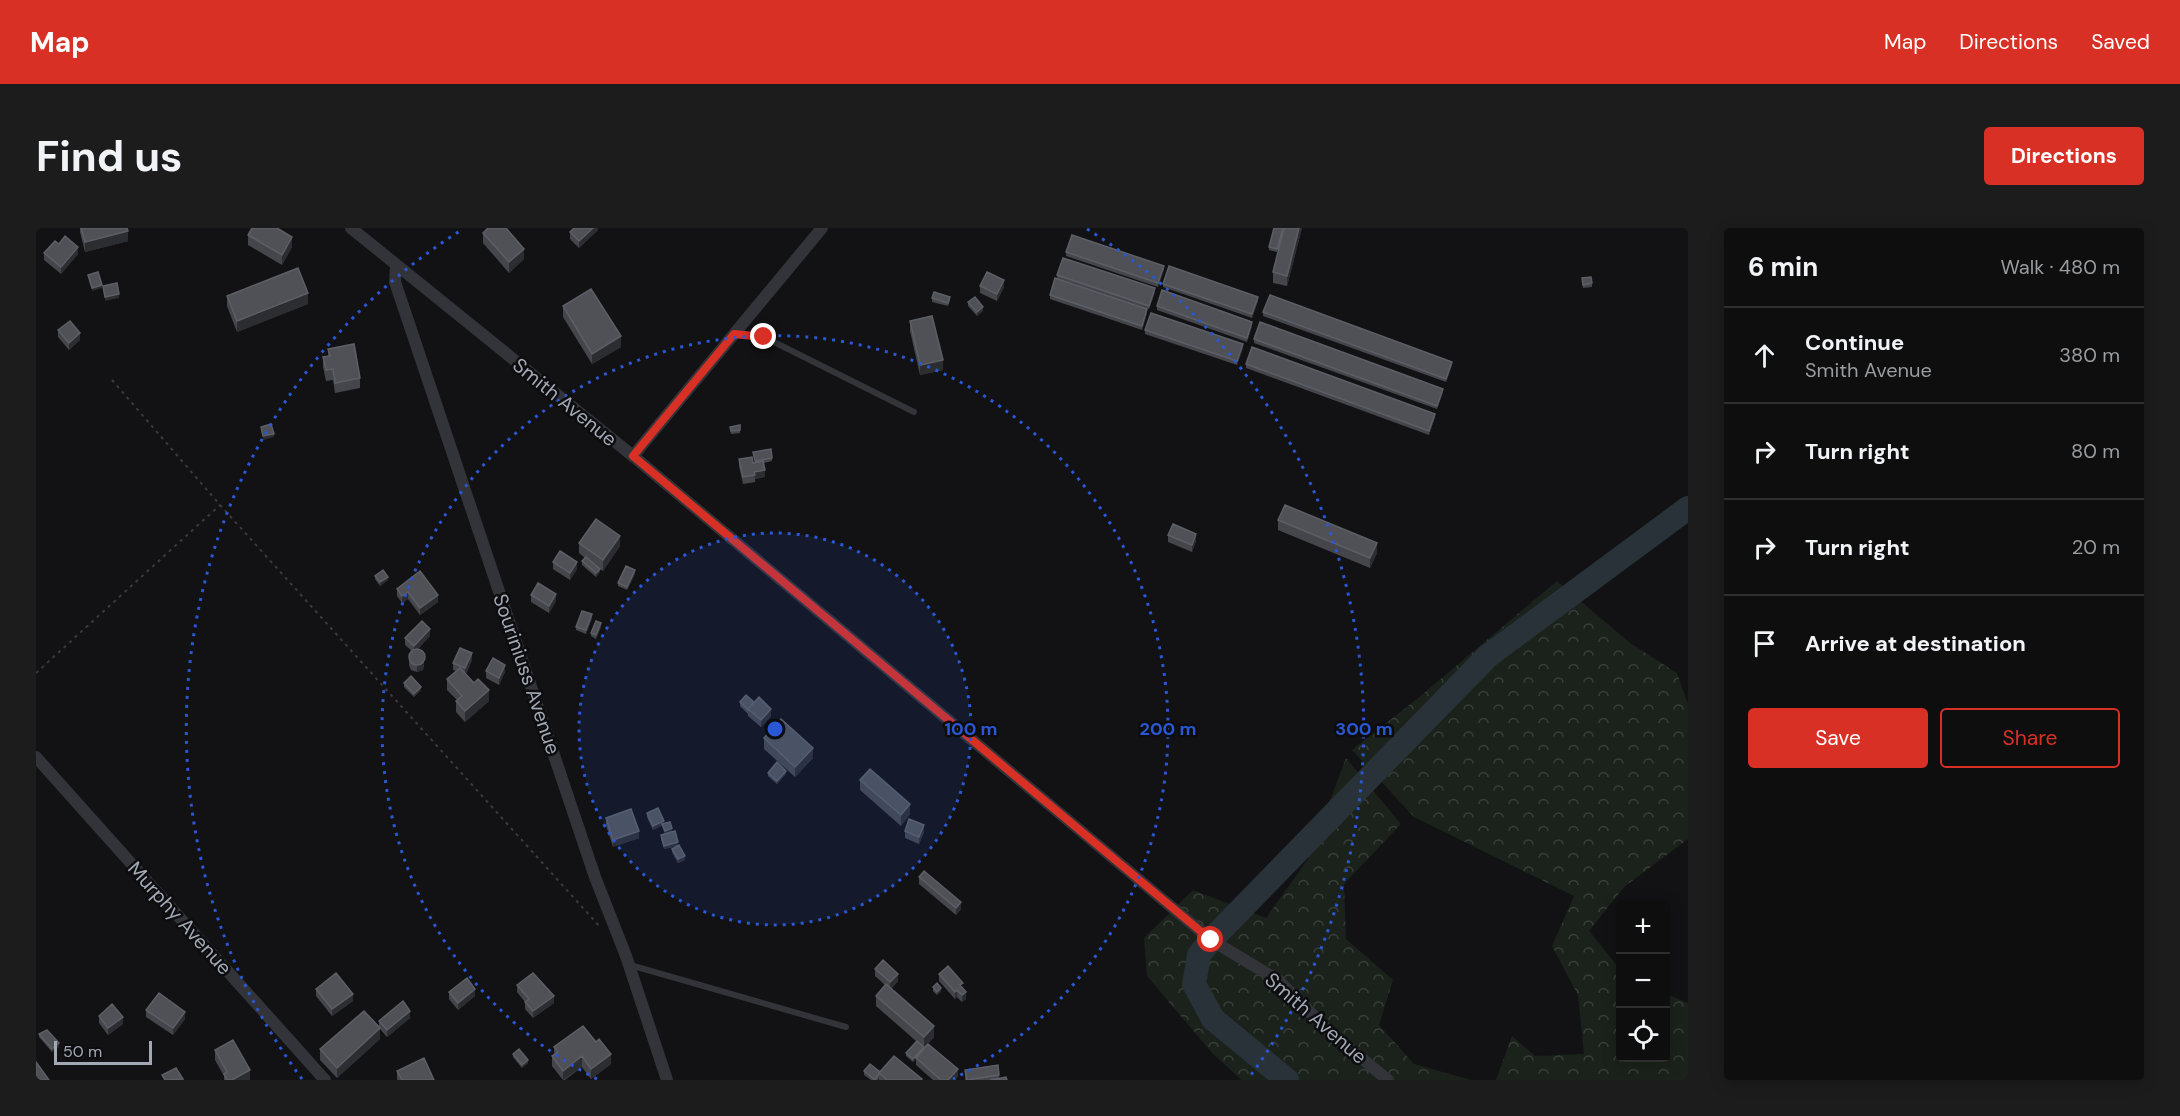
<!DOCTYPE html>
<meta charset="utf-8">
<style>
:root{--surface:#0e0e0f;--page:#1c1c1d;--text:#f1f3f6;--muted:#9b9c9e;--line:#2e2e2f;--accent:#d93025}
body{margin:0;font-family:"DM Sans",sans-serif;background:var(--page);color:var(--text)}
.controls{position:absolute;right:18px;bottom:18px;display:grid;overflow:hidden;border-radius:6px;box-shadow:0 3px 15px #0003}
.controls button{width:54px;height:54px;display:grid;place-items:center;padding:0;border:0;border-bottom:2px solid var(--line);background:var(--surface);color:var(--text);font:30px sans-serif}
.scale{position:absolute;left:18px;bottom:15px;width:98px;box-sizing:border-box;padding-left:6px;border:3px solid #a2a9b5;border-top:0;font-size:16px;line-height:21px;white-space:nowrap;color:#a2a9b5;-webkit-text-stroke:4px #0d0d0f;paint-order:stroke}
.stop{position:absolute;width:18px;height:18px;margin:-14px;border:4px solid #d93025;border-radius:50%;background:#fff}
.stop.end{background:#d93025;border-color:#fff;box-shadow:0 2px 6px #0008}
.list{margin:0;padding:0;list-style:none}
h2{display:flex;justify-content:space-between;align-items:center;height:78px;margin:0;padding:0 24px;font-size:26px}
h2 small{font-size:20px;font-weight:400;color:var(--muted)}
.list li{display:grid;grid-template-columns:39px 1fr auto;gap:18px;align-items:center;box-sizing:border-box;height:96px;padding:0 24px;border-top:2px solid var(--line)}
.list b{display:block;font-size:22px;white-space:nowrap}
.list p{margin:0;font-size:20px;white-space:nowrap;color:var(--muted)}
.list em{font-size:20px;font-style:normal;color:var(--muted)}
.actions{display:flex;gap:12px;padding:18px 24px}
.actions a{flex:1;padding:14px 0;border:2px solid var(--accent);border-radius:6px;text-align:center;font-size:21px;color:var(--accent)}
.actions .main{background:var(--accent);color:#fff}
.icon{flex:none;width:33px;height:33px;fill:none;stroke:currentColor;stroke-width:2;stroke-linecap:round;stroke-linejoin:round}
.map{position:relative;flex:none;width:1652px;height:852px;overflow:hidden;border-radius:6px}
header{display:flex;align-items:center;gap:36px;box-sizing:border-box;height:84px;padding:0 30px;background:var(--accent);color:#fff}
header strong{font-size:28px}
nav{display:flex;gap:33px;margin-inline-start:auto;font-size:21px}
.intro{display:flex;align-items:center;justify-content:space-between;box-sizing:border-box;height:144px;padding:0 36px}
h1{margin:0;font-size:42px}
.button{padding:15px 27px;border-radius:6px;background:var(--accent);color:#fff;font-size:21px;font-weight:700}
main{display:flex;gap:36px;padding:0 36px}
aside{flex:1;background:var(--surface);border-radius:6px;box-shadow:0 3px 15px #0003}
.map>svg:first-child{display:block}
.forest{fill:url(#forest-crowns)}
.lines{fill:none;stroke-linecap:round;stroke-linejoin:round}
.river{stroke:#283238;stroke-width:24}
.path{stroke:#393b40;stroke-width:2;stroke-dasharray:3 4.5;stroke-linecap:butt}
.lane{stroke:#333439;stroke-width:6}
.street{stroke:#333439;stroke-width:12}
.wall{fill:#45464c}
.shaded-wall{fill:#2c2d31}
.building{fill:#4f5157;stroke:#5c5f66;stroke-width:1.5}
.route{stroke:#d93025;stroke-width:8}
.ring{fill:none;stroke:#2a57d4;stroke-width:3;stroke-dasharray:3 6}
.labels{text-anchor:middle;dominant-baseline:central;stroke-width:5;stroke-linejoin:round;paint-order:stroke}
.street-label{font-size:20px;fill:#a2a9b5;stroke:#0d0d0f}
.centre{fill:#2a57d4;stroke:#0d0d0f;stroke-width:3}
.ring-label{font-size:18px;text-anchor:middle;font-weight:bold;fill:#2a57d4;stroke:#0d0d0f;stroke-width:5;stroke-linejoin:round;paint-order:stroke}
</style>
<header>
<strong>Map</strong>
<nav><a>Map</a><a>Directions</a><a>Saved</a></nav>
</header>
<div class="intro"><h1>Find us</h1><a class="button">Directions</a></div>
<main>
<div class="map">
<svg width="1652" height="852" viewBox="0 0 1652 852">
<defs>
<pattern id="forest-crowns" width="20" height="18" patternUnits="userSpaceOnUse" patternTransform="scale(1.5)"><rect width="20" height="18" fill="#1a221b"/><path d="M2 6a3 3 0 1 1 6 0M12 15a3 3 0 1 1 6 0" fill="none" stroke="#383f3a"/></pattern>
</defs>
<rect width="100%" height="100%" fill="#121214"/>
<path class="forest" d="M1521 353 1594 415 1641 445 1652 476V611L1588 659 1553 703 1584 741V830H1630V766L1652 775V852H1460L1476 808 1499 828 1548 826 1542 767 1516 718 1538 668 1378 589 1316 522 1382 470Z
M1310 530 1365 596 1308 656 1310 711 1357 752 1343 797 1378 836 1435 852H1206L1177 826 1111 748 1108 710 1157 662 1230 690 1272 631Z"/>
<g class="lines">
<path class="river" d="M1251 852 1177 791 1158 756 1163 727 1175 712 1452 428 1652 280"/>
<path class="path" d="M76 152 184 277 565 700
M0 445 184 277"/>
<path class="lane" d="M698 106 728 109 878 184
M594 737 810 799"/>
<path class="street" d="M315 0 597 228 1175 712 1242 752 1294 804 1352 852
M360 38 359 54 559 649 590 728 631 852
M597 228 786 0
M0 529 289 852"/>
</g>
<path class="wall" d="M44 0H91L92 13 49 24 44 4Z
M562 0V2L543 20 534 11V4Z
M1248 0H1266L1251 58 1237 55V44Z
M1247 4 1241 24 1233 22V19Z
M447 5 488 31 473 45 447 15Z
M212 7 256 19 246 37 212 17Z
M1030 24 1128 41 1122 59 1030 28Z
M8 25 42 26 25 46 8 32Z
M1021 47 1119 64 1113 81 1021 50Z
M1546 50 1556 55V59L1547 60Z
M1127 56 1222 73 1216 90 1127 59Z
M944 58 968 59 961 73 944 65Z
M1014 67 1111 85 1106 102 1014 71Z
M191 68 272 76 201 104 191 78Z
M896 70 914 72 912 78 896 74Z
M932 74 947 83 941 88 932 78Z
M527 78 585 119 556 136 527 89Z
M1121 78 1216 98 1211 114 1121 82Z
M1227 84 1416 137 1410 154 1227 88Z
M874 93 907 142 884 147 874 103Z
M22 102 44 112 33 122 22 109Z
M1109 102 1207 120 1201 137 1109 106Z
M1218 111 1407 164 1401 181 1218 115Z
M292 121 324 150V160L299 165 297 152 290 153 287 139V129L292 128Z
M1210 136 1399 189 1393 207 1210 140Z
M694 199 704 202V205L695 206Z
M717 224 736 230V233L728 235 729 249 719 251V254L707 256 703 238V231L717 235 719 234Z
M1242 292 1341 325 1334 340 1242 302Z
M1132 307 1160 313 1156 324 1132 314Z
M543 315 584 318 567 343 561 338 564 344 560 349 546 337V333L549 330 543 325Z
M517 334 541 341 534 352 517 341Z
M599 346 591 362 582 358V355Z
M339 348 352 352 344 358 339 351Z
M361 361 402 374 384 387 372 371 366 375 361 368Z
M495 367 520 373 513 385 495 374Z
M556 390 550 406 540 402V399Z
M565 399 560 411 555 408V405Z
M394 408 381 422 388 436 387 442 381 444 375 442 373 437V430L376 423 369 417V410Z
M436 432 430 446 453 473 429 494 420 484V473L421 472 411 462V451L420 443 417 442V435Z
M450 443 469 444 463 457 450 450Z
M368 455 385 462 378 469 368 459Z
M704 474 735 488 725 499 712 488V486L704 478Z
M728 510 777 530 759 549 728 521Z
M732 545 750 546 741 556 732 548Z
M824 552 874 586 865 598 824 562Z
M611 585 628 596 636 604 642 618 628 621 625 611V607L629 606 626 597 617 602 611 589Z
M570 590 603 610 577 619 570 597Z
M869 603 888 604 883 616 869 610Z
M636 621 649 632 642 635 636 624Z
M883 649 925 681 920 687 883 656Z
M839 741 862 753 855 761 898 809 888 819V821L922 848 919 852H897L880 837V831L877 834 870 828V825L880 813 840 778V768L849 757 839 748Z
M903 746 927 760 930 771 926 774 921 769 919 771 903 753Z
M481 757 518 775 497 790 489 781V774L481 764Z
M897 759 905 763 901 767 897 763Z
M280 761 317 773 296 788 280 768Z
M413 764 439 768 422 782 413 771Z
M110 782 149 791 137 807 110 789Z
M63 788 87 796 72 807 63 795Z
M374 790 351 809 344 801V811L301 850 284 832V821L343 799V793Z
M3 806 23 819 16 824 3 809Z
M518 819 575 836 555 851 546 839 529 852H527L516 838V828L518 826Z
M179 822 214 852H188V848L179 832Z
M477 826 492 835 486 840 477 829Z
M929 842 963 847V850L971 852H929Z
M361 843 398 852H361Z
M828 843 844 844 886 852H843V850L842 852H835L828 847Z"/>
<path class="shaded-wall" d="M557 0H562V2L543 20V13Z
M1263 0H1266L1251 58V48Z
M92 3V13L49 24V14Z
M256 9V19L246 37V27Z
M42 19V26L25 46V39Z
M488 21V31L473 45V34Z
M1128 38V41L1122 59V55Z
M968 52V59L961 73V66Z
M66 57V60L56 63V60Z
M1119 60V64L1113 81V78Z
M272 65V76L201 104V93Z
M83 66V70L69 73V69Z
M1222 69V73L1216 90V86Z
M947 79V83L941 88V84Z
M1111 81V85L1106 102V98Z
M1216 94V98L1211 114V110Z
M44 105V112L33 122V115Z
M585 108V119L556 136V126Z
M1207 116V120L1201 137V133Z
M907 132V142L884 147V137Z
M1416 134V137L1410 154V151Z
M1407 161V164L1401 181V178Z
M1399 186V189L1393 207V203Z
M238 206V209L227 212V208Z
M729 242V249L719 251 718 244Z
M1160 306V313L1156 324V317Z
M584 308V318L567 343V332Z
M1341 315V325L1334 340V330Z
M541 334V341L534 352V345Z
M564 341V344L560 349V345Z
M599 342V346L591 362V359Z
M352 349V352L344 358V354Z
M372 364V371L366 375V368Z
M520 366V373L513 385V378Z
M402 367V374L384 387V380Z
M556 386V390L550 406V402Z
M565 395V399L560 411V407Z
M394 401V408L378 425V418Z
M436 425V432L429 447V440Z
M388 429V436L387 442 381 444V437Z
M469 437V444L463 457V450Z
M385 459V462L378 469V466Z
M453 462V473L429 494V483Z
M735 481V488L725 499V492Z
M777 520V530L759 549V539Z
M750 543V546L741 556V553Z
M874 576V586L865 598V587Z
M628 593V597L617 602V598Z
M888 597V604L883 616V609Z
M636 600V604L629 606V603Z
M603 603V610L577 619V612Z
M642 614V618L628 621V618Z
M649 628V632L642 635V631Z
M925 674V681L920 687V680Z
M862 746V753L854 761V754Z
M905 760V763L901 767V764Z
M439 761V768L422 782V775Z
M921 762V769L919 771V764Z
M930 764V771L926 774V767Z
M317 766V773L296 788V781Z
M518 768V775L497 790V783Z
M374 783V790L351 809V802Z
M149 784V791L137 807V800Z
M87 789V796L72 807V800Z
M898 798V809L888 820V809Z
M344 800V811L301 850V840Z
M23 815V819L16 824V821Z
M888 819V822L877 834V831Z
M575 826V836L555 851V841Z
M546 828V839L527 852V843Z
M492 832V835L486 840V837Z
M922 841V848L919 852H912Z
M214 842V852H196Z"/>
<path class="building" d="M45 0H91L92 3 49 14Z
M216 0H241L256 9 246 27 212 7Z
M452 0H470L488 21 473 34 447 5Z
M538 0H557L543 13 534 4Z
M1238 0H1247L1241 21 1233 19Z
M1248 0H1263L1251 48 1237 44Z
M1036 7 1128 38 1122 55 1030 24Z
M29 8 42 19 25 39 8 25 19 13 23 16Z
M1027 30 1119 60 1113 78 1021 47Z
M1133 38 1222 69 1216 86 1127 56Z
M262 40 272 65 201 93 191 68Z
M62 44 66 57 56 60 52 47Z
M951 44 968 52 961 66 944 58Z
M1555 49 1556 55 1547 57 1546 50Z
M1019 50 1111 81 1106 98 1014 67Z
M81 55 83 66 69 69 67 58Z
M555 61 585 108 556 126 527 78Z
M1126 62 1216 94 1211 110 1121 78Z
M898 64 914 69 912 75 896 70Z
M1234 67 1416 134 1410 151 1227 84Z
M939 69 947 79 941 84 932 74Z
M1115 85 1207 116 1201 133 1109 102Z
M896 88 907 132 884 137 874 93Z
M34 93 44 105 33 115 22 102Z
M1224 94 1407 161 1401 178 1218 111Z
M318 116 324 150 299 155 297 141 290 142 287 129 294 128 292 121Z
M1216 119 1399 186 1393 203 1210 136Z
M235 196 238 206 227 208 225 199Z
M704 197V202L695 203 694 199Z
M735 221 736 230 719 233 717 224Z
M716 229 717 235 727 233 729 242 718 244 719 247 707 249 703 231Z
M1249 277 1341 315 1334 330 1242 292Z
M560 291 584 308 567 332 543 315Z
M1137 296 1160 306 1156 317 1132 307Z
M524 323 541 334 534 345 517 334Z
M550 329 564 341 560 345 546 333Z
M590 338 599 342 591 359 582 355Z
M347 342 352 349 344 354 339 348Z
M384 343 402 367 384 380 372 364 366 368 361 361Z
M502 355 520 366 513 378 495 367Z
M546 383 556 386 550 402 540 399Z
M386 393 394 401 378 418 369 410Z
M560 393 565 395 560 407 555 405Z
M424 420 436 425 429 440 417 435Z
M373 429a8 8 0 1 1 16 0a8 8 0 1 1-16 0Z
M457 430 469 437 463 450 450 443Z
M424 440 438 455 442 451 453 462 429 483 420 473 426 468 411 451Z
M375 448 385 459 378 466 368 455Z
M710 467 718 474 712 481V482L704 474Z
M723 469 735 481 725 492 712 481Z
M745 491 777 520 759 539 728 510Z
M741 534 750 543 741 553 732 545Z
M834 541 874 576 865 587 824 552Z
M622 580 628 593 617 598 611 585Z
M595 581 603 603 577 612 570 590Z
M873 591 888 597 883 609 869 603Z
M634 594 636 600 629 603 626 596Z
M639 603 642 614 628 618 625 607Z
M643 617 649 628 642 631 636 621Z
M888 643 925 674 920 680 883 649Z
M847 732 862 746 854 754 839 741Z
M912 738 927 755 924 757 930 764 926 767 921 762 919 764 903 746Z
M300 745 317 766 296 781 280 761Z
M497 745 518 768 497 783 489 774 493 771 481 757Z
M431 750 439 761 422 775 413 764Z
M901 755 905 760 901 764 897 759Z
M850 756 898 798 888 809 840 768Z
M123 765 149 784 137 800 110 782Z
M367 773 374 783 351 802 343 793Z
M76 776 87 789 72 800 63 788Z
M328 783 344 800 301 840 284 821Z
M547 798 560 814 563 811 575 826 555 841 546 828 527 843 516 828 522 824 518 819Z
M11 802 23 815 16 821 3 806Z
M197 812 214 842 196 852H191L188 846 191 844 179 822Z
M881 813 888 819 877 831 870 825Z
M892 816 922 841 912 852H905L880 830Z
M483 821 492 832 486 837 477 826Z
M858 828 886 851 885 852H851L843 845Z
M388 830 398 852H366L361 843Z
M0 834 13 852H0Z
M834 836 844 844 839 852 828 843Z
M962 837 963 847 931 852 929 842Z
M140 840 147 851 129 852 126 847Z
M970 849 971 852H954Z"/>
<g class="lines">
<path class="route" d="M728 109 698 106 597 228 1175 712"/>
</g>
<circle cx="739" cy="501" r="196" fill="#2a57d4" fill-opacity=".12"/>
<g class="ring">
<circle cx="739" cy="501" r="196"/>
<path d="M561 851A393 393 0 1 1 917 851"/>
<path d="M266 851A589 589 0 0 1 427 1M1051 1A589 589 0 0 1 1212 851"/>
</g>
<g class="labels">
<g class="street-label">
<text transform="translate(529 174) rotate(39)">Smith Avenue</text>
<text transform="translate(491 446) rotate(71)">Souriniuss Avenue</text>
<text transform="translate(144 690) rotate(48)">Murphy Avenue</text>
<text transform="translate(1280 790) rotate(41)">Smith Avenue</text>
</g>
</g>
<circle cx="739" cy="501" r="9" class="centre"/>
<g class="ring-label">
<text x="935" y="507">100 m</text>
<text x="1132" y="507">200 m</text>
<text x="1328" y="507">300 m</text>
</g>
</svg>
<div class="controls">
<button>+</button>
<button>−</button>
<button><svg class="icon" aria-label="locate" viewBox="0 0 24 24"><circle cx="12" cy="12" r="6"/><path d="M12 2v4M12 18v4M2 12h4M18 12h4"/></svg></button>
</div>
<div class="scale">50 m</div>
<div class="stop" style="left:1175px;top:712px"></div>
<div class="stop end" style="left:728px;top:109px"></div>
</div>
<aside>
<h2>6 min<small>Walk · 480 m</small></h2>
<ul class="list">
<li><svg class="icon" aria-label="ahead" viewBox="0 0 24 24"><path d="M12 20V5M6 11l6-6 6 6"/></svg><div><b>Continue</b><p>Smith Avenue</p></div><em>380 m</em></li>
<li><svg class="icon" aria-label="right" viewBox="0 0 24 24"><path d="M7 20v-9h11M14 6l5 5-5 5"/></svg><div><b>Turn right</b></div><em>80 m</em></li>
<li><svg class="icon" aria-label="right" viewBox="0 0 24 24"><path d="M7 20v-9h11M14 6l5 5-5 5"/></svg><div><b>Turn right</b></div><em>20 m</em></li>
<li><svg class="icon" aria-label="arrive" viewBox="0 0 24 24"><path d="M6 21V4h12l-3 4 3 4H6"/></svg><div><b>Arrive at destination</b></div></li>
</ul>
<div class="actions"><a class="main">Save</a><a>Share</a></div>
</aside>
</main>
